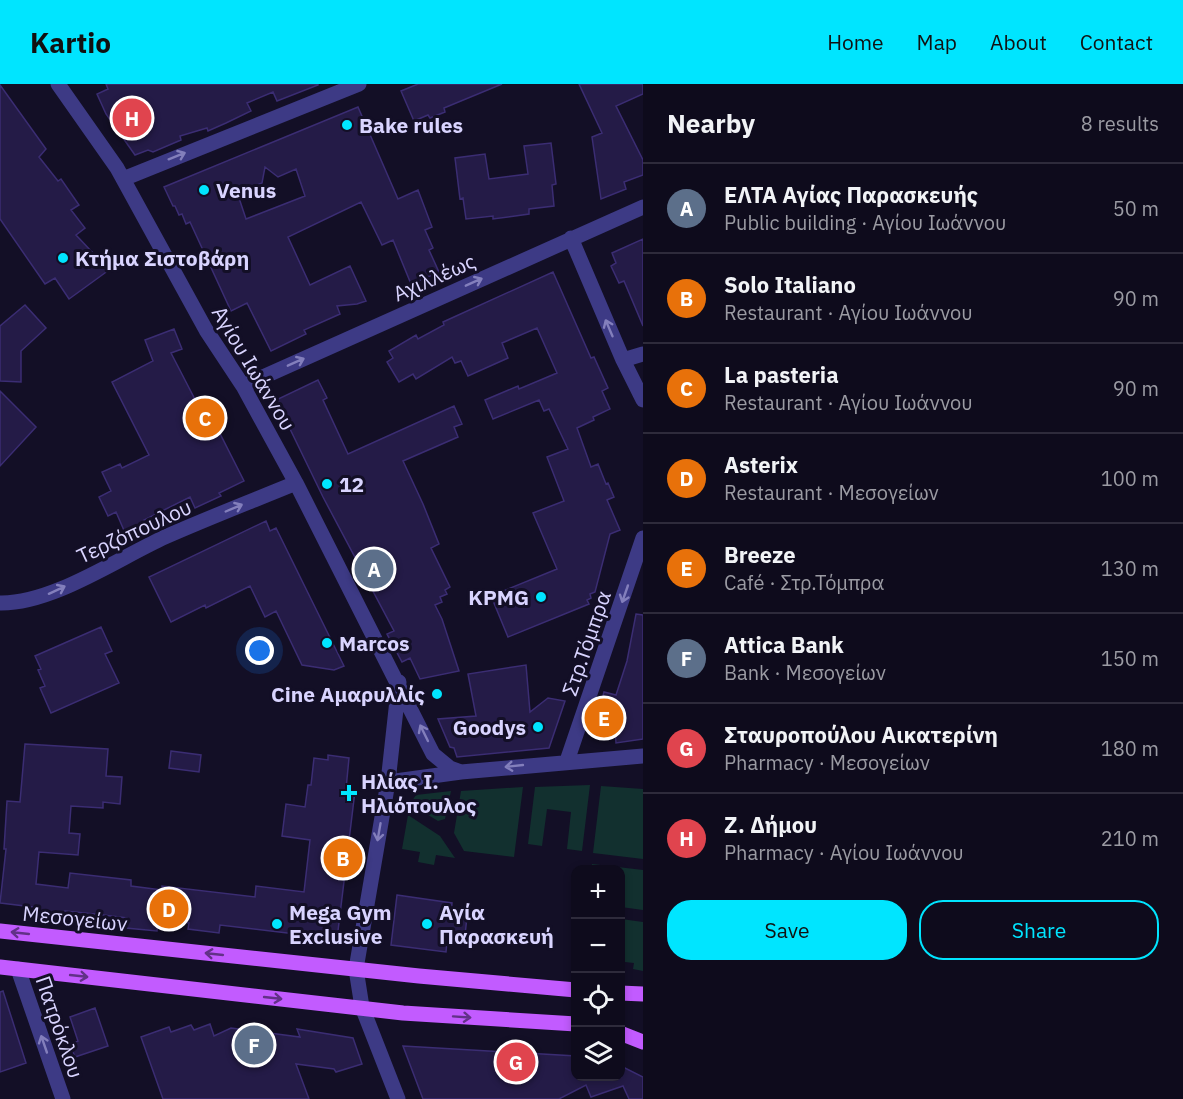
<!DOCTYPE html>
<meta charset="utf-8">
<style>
:root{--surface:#0e0b1c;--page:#171425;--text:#f1f3f6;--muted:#9b9ba3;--line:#2e2b3b;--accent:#00e5ff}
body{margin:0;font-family:"IBM Plex Sans",sans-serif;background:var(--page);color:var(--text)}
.controls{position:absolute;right:18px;bottom:18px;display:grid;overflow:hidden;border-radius:12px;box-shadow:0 3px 9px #0003}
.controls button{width:54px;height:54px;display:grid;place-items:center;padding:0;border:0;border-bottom:2px solid var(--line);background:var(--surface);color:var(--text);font:30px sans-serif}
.you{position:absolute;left:260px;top:567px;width:21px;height:21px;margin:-15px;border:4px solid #fff;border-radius:50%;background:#1a73e8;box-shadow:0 0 0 9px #1a73e833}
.badge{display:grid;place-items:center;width:39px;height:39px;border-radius:50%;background:var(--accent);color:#fff;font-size:20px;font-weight:700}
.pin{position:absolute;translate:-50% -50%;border:3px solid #fff;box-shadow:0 2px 6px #0006}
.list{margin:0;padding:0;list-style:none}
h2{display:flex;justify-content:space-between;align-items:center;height:78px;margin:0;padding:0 24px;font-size:26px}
h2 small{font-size:20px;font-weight:400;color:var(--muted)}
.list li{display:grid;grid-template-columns:39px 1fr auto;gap:18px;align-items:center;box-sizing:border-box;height:90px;padding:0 24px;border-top:2px solid var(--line)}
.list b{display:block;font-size:22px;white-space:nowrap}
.list p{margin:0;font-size:20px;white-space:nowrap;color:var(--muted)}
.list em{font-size:20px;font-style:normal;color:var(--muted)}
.actions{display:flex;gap:12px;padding:18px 24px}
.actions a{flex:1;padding:14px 0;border:2px solid var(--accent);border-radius:24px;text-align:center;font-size:21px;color:var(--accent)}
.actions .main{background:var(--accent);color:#111}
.icon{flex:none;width:33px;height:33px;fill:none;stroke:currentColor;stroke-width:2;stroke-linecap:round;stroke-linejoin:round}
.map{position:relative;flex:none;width:643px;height:1015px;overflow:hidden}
header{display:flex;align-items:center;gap:36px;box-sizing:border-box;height:84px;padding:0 30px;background:var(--accent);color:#111}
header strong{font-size:28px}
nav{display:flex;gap:33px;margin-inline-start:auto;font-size:21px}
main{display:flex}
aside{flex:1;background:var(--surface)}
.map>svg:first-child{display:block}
.green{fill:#12302f}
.building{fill:#241b47;stroke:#3b2d73;stroke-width:1.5;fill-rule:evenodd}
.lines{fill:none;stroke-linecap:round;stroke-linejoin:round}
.minor{stroke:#3d3a85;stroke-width:15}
.major{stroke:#c25bff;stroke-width:15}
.oneway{stroke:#837fbc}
.oneway2{stroke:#623188}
.poi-dot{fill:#00e5ff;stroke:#130f26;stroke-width:2}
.labels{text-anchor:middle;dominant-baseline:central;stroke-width:6;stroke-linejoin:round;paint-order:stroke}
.poi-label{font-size:21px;font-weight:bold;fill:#d9d4ff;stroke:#130f26;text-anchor:start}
.street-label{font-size:21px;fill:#d9d4ff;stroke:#130f26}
</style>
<header>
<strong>Kartio</strong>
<nav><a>Home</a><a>Map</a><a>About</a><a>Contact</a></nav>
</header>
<main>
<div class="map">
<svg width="643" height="1015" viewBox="0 0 643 1015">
<rect width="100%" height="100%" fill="#130f26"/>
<path class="green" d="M590 701 582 767 567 765 571 728 547 725 542 762 528 760 535 703Z
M601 702 643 705V775L593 769Z
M523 703 514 773 464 767 454 749 461 707Z
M451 707 445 735 438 737 410 720 416 711Z
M408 731 440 752 455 774 436 771 434 781 418 778 420 768 402 765Z
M592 780 643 786V826L621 823 620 786 591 785Z
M621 835 643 838V887L633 885 634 879 625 878 624 883H621Z"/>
<path class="building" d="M106 0H318V1L277 17 273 8 247 19 251 27 226 39 208 47 207 44 180 52 181 56 153 68 148 66 135 71 106 30 97 10 108 5Z
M418 0H502L444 24 445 28 430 34 428 31 414 37 401 7Z
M579 0H643V10L616 22 643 76V91L624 98 626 105 601 115 592 53 602 49Z
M0 1 46 65 39 73 58 97 61 95 79 121 71 126 85 144 76 151 109 186 69 215 55 194 45 200 0 135Z
M358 23 398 115 418 106 432 143 425 146 433 164 429 166 439 188 411 200 393 156 382 161 361 118 288 153 310 201 350 182 366 217 357 220 337 222 340 230 304 246 306 250 271 267 247 219 231 227 190 138 186 140 182 130 179 131 175 122H173L164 103ZM265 83 278 93 296 85 305 112 246 135 240 117 243 107 262 99Z
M551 59 556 100 552 101 554 122 529 125V130L493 135V132L466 135 463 114 460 115 455 74 485 70 489 95 528 90 524 62Z
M643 155V242L624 197 619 199 611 182 616 179 612 169Z
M553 188 591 274 594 273 608 304 602 307 610 325 593 333 594 336 577 344 591 383 598 380 606 400 608 399 614 413 607 416 620 446 610 450 595 508 590 510 591 514 587 516 589 520 508 553 491 512 557 485 533 429 564 417 547 373 568 365 549 325 544 327 539 316 493 335 485 316 518 302 519 305 557 289 537 244 502 259 508 274 468 292 461 277 455 279 452 273 416 295 413 290 399 298 387 278 393 274 389 267 416 251 418 255 444 241 443 238Z
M25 221 46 244 21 267V298L0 297V242Z
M174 245 182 265 171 269 200 325 206 322 244 397 219 409 221 412 195 424 190 413 144 436 146 441 126 451 116 428 108 432 99 413 111 407 102 388 120 380 122 384 149 371 112 298 153 277 145 256Z
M318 296 327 314 323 316 348 370 454 322 462 340 454 343 458 353 403 377 423 420 439 460 431 464 450 503 445 506 447 510 440 513 442 518 435 521 442 535 459 587 420 595 410 574 402 578 387 550 394 547 323 413 276 316Z
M0 307 36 343 0 382Z
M266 437 270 447 276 444 344 582 334 586 302 581 276 527 265 533 250 502 206 524 205 521 171 538 149 493Z
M636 530 643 531V655L616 659 615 646 599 645 598 631 604 608 616 611 627 577Z
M101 543 112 567 105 570 119 599 51 629 40 604 45 602 38 586 41 585 35 572Z
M526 581 530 628 548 614 565 617 549 664 457 673 454 664 450 663 438 635 476 632 468 590Z
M25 660 108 665 106 692 122 693 120 720 103 718V724L71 722 69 749 80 750 78 771 39 768 36 800 68 804 70 789 131 796V802L162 806V802L255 813 256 802 304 808 310 756 282 752 286 720 305 723 308 701H311L314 674 328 676V671L349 674 346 705 355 707 337 855 220 841 219 849 188 845 189 839 158 835 157 847 126 844 127 834 95 830 65 827 64 837 32 833 33 823 0 819 6 765H4L7 717 20 718Z
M171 667 201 671 199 688 169 684Z
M397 811 452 819 451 831 467 833 464 860 447 857 446 868 391 861Z
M3 907 26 979 0 988V908Z
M95 924 108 962 75 973 70 960 78 957 70 933Z
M210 940 214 952 231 944 300 953 297 945 353 954 362 980 336 988 334 985 296 980 309 1015H163L141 953 169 943 171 948 191 941 194 946Z
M403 962 576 972V993H621V982L643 993V1015H629L623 1002 591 1013 586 1001 559 1015H423Z"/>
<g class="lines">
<path class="minor" d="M58 0 117 84 206 246 243 302 296 399 433 670 450 684 461 688
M123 95 359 0
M571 154 623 276 643 316
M623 276 643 270
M243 302 643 123
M0 519C52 520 117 475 165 453 208 434 252 417 296 399
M567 677 643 454
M388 698 461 688 643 672
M18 885 63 1015
M398 1015 362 923 356 885 388 698 399 598"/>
<path class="major" d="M0 847 419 892 576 906
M0 883 403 929 576 940
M620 909 643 910
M620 949 643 958"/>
</g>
<defs><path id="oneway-shaft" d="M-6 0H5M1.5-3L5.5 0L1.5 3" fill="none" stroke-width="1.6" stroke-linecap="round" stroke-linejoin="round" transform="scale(1.5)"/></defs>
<g class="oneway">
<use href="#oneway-shaft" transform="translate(177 72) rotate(-22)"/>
<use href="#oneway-shaft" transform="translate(474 198) rotate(-24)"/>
<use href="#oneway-shaft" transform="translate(609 244) rotate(-113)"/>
<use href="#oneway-shaft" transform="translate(296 278) rotate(-24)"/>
<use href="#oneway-shaft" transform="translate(234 424) rotate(-23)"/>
<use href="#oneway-shaft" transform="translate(57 506) rotate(-25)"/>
<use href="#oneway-shaft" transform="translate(625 510) rotate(109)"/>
<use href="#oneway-shaft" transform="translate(424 649) rotate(-116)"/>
<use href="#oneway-shaft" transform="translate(514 682) rotate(174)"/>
<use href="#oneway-shaft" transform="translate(379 748) rotate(100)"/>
<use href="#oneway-shaft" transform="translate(44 960) rotate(-109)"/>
</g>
<g class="oneway2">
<use href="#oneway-shaft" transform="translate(20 849) rotate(-174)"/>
<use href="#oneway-shaft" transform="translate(214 870) rotate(-174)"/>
<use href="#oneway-shaft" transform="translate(79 892) rotate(6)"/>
<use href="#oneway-shaft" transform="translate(273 914) rotate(6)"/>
<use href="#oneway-shaft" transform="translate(462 933) rotate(4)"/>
</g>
<g class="poi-dot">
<circle cx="347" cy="41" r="6"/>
<circle cx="204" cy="106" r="6"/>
<circle cx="63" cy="174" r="6"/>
<circle cx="327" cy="400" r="6"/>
<circle cx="541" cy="513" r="6"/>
<circle cx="327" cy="559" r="6"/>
<circle cx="437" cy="610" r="6"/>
<circle cx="538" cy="643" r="6"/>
<path d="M346 700h6v6h6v6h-6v6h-6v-6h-6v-6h6z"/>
<circle cx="277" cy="840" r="6"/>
<circle cx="427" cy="840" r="6"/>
</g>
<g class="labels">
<g class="poi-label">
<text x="359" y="41">Bake rules</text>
<text x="216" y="106">Venus</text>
<text x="75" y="174">Κτήμα Σιστοβάρη</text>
<text x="339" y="400">12</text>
<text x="529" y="513" text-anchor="end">KPMG</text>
<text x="339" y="559">Marcos</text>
<text x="425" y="610" text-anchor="end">Cine Αμαρυλλίς</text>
<text x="526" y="643" text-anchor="end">Goodys</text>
<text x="361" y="697">Ηλίας Ι.<tspan x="361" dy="24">Ηλιόπουλος</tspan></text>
<text x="289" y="828">Mega Gym<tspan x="289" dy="24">Exclusive</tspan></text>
<text x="439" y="828">Αγία<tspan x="439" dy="24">Παρασκευή</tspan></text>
</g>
<g class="street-label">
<text transform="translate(434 193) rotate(-24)">Αχιλλέως</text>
<text transform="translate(254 284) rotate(59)">Αγίου Ιωάννου</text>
<text transform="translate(134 447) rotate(-25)">Τερζόπουλου</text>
<text transform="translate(586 559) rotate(-71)">Στρ.Τόμπρα</text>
<text transform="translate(75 834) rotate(6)">Μεσογείων</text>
<text transform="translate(60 943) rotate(71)">Πατρόκλου</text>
</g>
</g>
</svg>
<div class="controls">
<button>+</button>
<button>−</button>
<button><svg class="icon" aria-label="locate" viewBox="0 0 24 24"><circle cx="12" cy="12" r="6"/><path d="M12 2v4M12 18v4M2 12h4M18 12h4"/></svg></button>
<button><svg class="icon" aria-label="layers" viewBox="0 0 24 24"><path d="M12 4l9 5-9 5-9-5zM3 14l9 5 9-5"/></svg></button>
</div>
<div class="you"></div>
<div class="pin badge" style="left:374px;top:485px;background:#5c6f8a">A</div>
<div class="pin badge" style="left:343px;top:774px;background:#e8710a">B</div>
<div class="pin badge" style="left:205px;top:334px;background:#e8710a">C</div>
<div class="pin badge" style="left:169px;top:825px;background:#e8710a">D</div>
<div class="pin badge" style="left:604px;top:634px;background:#e8710a">E</div>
<div class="pin badge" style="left:254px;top:961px;background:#5c6f8a">F</div>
<div class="pin badge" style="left:516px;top:978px;background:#e0444e">G</div>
<div class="pin badge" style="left:132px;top:34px;background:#e0444e">H</div>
</div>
<aside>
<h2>Nearby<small>8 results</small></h2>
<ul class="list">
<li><span class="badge" style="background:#5c6f8a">A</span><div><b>ΕΛΤΑ Αγίας Παρασκευής</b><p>Public building · Αγίου Ιωάννου</p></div><em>50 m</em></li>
<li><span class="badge" style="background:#e8710a">B</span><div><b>Solo Italiano</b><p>Restaurant · Αγίου Ιωάννου</p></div><em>90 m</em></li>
<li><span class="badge" style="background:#e8710a">C</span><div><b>La pasteria</b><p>Restaurant · Αγίου Ιωάννου</p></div><em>90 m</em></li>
<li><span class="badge" style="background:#e8710a">D</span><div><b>Asterix</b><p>Restaurant · Μεσογείων</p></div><em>100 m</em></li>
<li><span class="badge" style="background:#e8710a">E</span><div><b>Breeze</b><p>Café · Στρ.Τόμπρα</p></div><em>130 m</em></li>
<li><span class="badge" style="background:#5c6f8a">F</span><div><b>Attica Bank</b><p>Bank · Μεσογείων</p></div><em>150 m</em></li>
<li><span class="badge" style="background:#e0444e">G</span><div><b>Σταυροπούλου Αικατερίνη</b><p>Pharmacy · Μεσογείων</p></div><em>180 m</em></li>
<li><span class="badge" style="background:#e0444e">H</span><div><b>Ζ. Δήμου</b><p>Pharmacy · Αγίου Ιωάννου</p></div><em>210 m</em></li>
</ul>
<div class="actions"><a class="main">Save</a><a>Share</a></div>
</aside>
</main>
